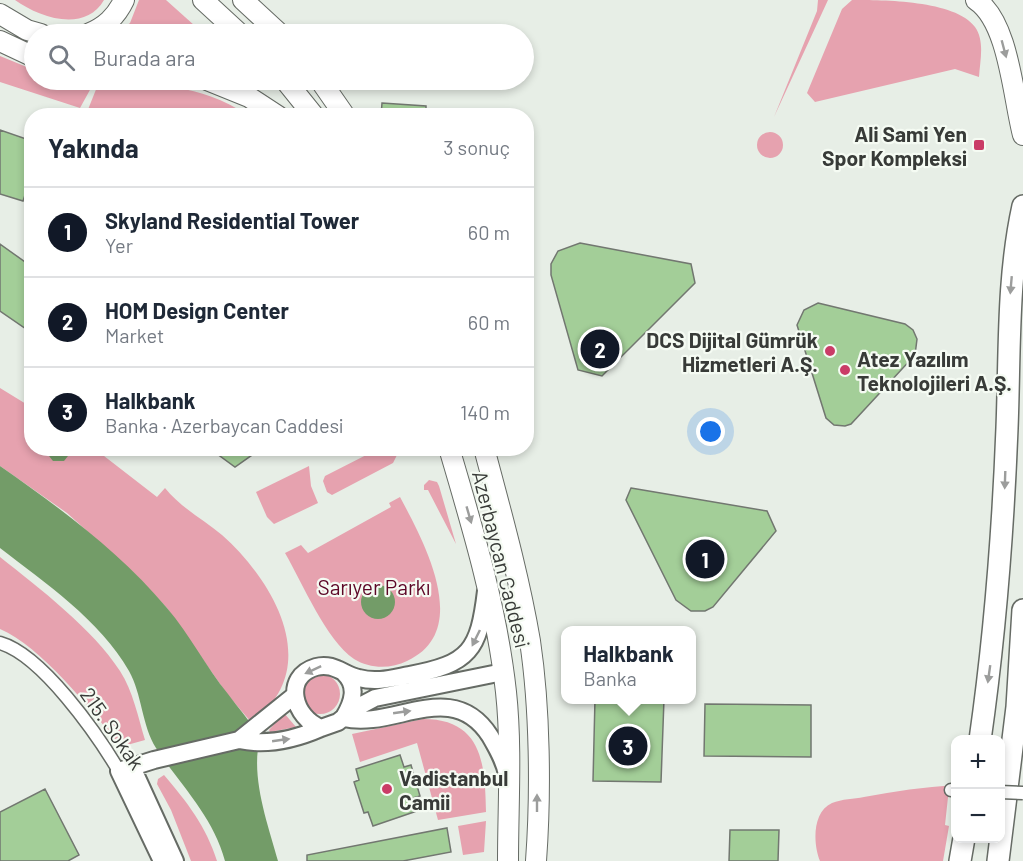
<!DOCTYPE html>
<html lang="tr">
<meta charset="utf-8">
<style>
:root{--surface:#fff;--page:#f6f6f7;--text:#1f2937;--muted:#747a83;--line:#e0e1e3;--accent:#111827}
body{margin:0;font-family:Barlow,sans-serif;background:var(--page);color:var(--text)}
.controls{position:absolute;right:18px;bottom:18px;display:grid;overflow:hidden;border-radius:12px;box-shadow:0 3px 9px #0003}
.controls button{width:54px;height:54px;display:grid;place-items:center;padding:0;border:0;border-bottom:2px solid var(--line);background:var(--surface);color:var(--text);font:30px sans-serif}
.you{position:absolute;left:711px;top:432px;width:21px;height:21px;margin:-15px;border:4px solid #fff;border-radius:50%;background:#1a73e8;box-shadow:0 0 0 9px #1a73e833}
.badge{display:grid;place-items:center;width:39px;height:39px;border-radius:50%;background:var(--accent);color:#fff;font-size:20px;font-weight:700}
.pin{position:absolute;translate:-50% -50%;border:3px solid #fff;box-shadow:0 2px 6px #0006}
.popup{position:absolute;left:561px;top:626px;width:135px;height:78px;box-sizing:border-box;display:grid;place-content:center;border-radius:12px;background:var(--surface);filter:drop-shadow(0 2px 4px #0005);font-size:20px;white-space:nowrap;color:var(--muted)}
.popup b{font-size:22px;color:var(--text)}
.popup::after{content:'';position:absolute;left:50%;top:100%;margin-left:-12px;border:12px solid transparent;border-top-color:var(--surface)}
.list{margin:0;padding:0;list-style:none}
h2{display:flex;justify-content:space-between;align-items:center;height:78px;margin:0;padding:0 24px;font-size:26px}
h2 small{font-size:20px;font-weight:400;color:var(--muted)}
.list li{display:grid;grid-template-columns:39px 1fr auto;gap:18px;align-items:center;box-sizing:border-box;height:90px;padding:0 24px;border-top:2px solid var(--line)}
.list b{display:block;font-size:22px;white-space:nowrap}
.list p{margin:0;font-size:20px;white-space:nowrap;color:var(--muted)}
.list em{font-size:20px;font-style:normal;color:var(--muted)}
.icon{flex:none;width:33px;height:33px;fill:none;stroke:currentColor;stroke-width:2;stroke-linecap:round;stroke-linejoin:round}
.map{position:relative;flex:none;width:1023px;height:861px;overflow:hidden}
.search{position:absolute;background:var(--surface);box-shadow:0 3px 9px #0003;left:24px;top:24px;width:510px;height:66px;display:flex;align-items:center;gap:15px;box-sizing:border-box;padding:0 21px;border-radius:33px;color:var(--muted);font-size:22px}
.panel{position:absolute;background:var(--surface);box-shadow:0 3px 9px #0003;left:24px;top:108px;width:510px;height:348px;border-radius:24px}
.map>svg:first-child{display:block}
.green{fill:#e6a2af}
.water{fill:#739c68}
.building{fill:#a3ce98;stroke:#727770;stroke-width:1.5}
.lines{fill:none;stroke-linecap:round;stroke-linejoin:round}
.street-casing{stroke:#666b65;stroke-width:15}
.secondary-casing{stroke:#666b65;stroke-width:20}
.primary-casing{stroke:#666b65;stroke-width:22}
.highway-casing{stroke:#666b65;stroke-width:24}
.street{stroke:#fff;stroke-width:12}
.secondary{stroke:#fff;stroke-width:16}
.primary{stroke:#fff;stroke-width:20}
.highway{stroke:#fff;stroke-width:21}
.street-bridge-casing{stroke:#666b65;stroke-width:15;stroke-linecap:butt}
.street-bridge{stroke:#fff;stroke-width:12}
.oneway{fill:#9c9d9c}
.poi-dot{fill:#ca3c67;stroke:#f5fbf3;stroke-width:2}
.labels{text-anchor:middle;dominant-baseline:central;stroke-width:4.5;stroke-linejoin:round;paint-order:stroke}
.poi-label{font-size:21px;font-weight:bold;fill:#383b38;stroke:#f5fbf3;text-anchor:end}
.street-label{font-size:21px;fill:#383b38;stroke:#f5fbf3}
.park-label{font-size:21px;fill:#5c0626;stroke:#f5fbf3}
</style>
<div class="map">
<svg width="1023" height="861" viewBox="0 0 1023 861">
<rect width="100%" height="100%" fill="#e7eee6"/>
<path class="green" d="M15 0H104C85 33 40 18 15 0Z
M139 0H166L204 34H116L130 23Z
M818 0H828L774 117 817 11Z
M852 0C883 0 955 0 975 27 985 41 980 61 979 77L955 69 815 102 807 93 842 9Z
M0 56 34 70V80H84L91 88 80 108 0 82Z
M99 82C156 85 198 83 248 115H97L87 112Z
M757 145a13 13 0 1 1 26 0a13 13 0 1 1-26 0Z
M0 388 31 407 32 448 95 449 157 497 165 488C180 507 204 520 222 535 275 582 325 670 251 722L227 694 167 608 136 575 67 513 0 466Z
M378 449H400L393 463 332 495 327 492 323 481 325 476Z
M309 466 311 486 318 503 274 524 267 517 256 492Z
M429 480 437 482 439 486 456 544 428 490H424V485Z
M400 497C424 542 473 631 407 661 391 669 370 669 354 659 326 640 303 584 285 553L301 545 308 553 391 507 389 503Z
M0 557C39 588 93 629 120 671 133 691 138 717 145 740L127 745 119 744C90 709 41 646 0 629Z
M300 694a20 20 0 1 1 40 0a20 20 0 1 1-40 0Z
M284 713 296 727 270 732 269 730Z
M423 719C483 719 485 765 486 812L438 820 417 743 360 762 352 734Z
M164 775C187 802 206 826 217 861H191L171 810 157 784 158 779Z
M955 785 949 788 945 825 949 826 943 861H820C813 844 812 812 832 803 842 799 854 799 864 797 895 791 924 787 955 785Z
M486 821 484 852 463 855 458 826Z"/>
<path class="water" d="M49 449H68V456L64 461H53L49 456Z
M0 466C60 508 119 551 167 608 190 635 206 667 228 694 239 709 251 722 260 738 250 777 268 824 278 861H225C213 816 181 786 156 748 142 726 142 694 129 671 100 620 45 583 0 548Z
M361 602a17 17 0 1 1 34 0a17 17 0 1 1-34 0Z"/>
<path class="building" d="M382 103 426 106V116H381Z
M0 130 32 141V175L23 201 0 194Z
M580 243 691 264 695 283 602 376 578 370 551 275V264L558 251Z
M0 244 32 267V333L0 311Z
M818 303 905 324 913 330 917 339 915 355 851 424 845 426 834 425 826 418 797 325 804 310Z
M209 448H262L235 467Z
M631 488 767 511 776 531 713 607 705 611H691L676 600 626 500Z
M595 699H664L661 782 593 781Z
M705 704 811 705V757L704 756Z
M400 755 404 767 411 765 415 779 420 796 413 798 417 811 373 826 368 812 364 813 354 782 359 780 356 769Z
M45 789 79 855 68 861H0V812Z
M447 828 451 852 403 861H307V855Z
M730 830H779L778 861H729Z"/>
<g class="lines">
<defs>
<path id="street" d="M0 643C42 655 97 734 119 771
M951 790H956"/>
<path id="secondary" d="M486 591C479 650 470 664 409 675 393 678 376 683 359 678 344 675 333 662 316 667 282 677 294 718 321 728L338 722 354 709 375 698 503 672
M344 673C358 686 353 702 344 717
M344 718C394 730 452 677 490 736 497 748 504 760 507 774
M239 740C267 746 296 739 321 728
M132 767 175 861
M162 861 119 771 154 760 239 740 295 695"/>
<path id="primary" d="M203 0 240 34
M243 0 280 34
M976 0C1009 22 1013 97 1023 135
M0 14 27 30 41 34
M88 34C105 27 116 17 124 0
M0 41 34 57
M207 80 249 97 278 116
M285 80 314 116
M320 80 345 116
M449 448C473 529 497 609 506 692 512 748 508 805 508 861
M484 448C501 512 519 576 530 641 540 708 541 793 536 861"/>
<path id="highway" d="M980 740C995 635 1003 532 1007 428 1010 353 1007 279 1023 206
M960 861 964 838
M998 861 1017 707 1023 610"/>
</defs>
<use href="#street" class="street-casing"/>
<use href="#secondary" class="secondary-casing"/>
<use href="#primary" class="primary-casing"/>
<use href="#highway" class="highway-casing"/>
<use href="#street" class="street"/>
<use href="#secondary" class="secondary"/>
<use href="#primary" class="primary"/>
<use href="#highway" class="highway"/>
<defs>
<path id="street-bridge" d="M1000 792 1023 793"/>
</defs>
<use href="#street-bridge" class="street-bridge-casing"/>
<use href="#street-bridge" class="street-bridge"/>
</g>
<defs><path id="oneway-solid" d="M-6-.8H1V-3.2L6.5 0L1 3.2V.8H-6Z" transform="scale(1.5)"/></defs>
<g class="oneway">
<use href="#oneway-solid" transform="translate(1004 49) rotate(75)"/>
<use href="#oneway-solid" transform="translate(1011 285) rotate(95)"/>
<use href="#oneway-solid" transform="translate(1005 480) rotate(92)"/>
<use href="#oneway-solid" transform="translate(469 515) rotate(74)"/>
<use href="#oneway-solid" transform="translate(476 638) rotate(116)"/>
<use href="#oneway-solid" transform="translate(313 670) rotate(155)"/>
<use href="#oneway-solid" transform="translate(989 674) rotate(98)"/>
<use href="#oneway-solid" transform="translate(402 712) rotate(-8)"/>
<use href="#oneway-solid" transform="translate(281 740) rotate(-8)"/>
<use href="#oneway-solid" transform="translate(537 803) rotate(-90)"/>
</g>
<g class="poi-dot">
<rect x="973" y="139" width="12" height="12" rx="3"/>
<circle cx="830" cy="351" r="6"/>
<circle cx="845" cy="370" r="6"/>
<circle cx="387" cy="789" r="6"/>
</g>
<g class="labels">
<g class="poi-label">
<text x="967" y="133">Ali Sami Yen<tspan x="967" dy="24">Spor Kompleksi</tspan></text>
<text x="818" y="339">DCS Dijital Gümrük<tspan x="818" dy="24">Hizmetleri A.Ş.</tspan></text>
<text x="857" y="358" text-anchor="start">Atez Yazılım<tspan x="857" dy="24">Teknolojileri A.Ş.</tspan></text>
<text x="399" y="777" text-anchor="start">Vadistanbul<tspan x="399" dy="24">Camii</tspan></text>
</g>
<g class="street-label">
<text transform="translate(502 559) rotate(76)">Azerbaycan Caddesi</text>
<text transform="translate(113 728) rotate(55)">215. Sokak</text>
</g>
<g class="park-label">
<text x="374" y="586">Sarıyer Parkı</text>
</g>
</g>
</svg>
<div class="controls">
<button>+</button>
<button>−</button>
</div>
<div class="you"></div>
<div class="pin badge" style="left:705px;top:559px">1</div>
<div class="pin badge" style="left:600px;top:349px">2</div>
<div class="pin badge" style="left:628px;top:746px">3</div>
<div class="popup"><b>Halkbank</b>Banka</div>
<div class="search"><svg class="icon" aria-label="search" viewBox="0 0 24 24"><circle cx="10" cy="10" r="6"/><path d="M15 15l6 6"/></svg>Burada ara</div>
<section class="panel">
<h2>Yakında<small>3 sonuç</small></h2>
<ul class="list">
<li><span class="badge">1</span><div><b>Skyland Residential Tower</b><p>Yer</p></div><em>60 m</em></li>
<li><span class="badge">2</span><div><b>HOM Design Center</b><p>Market</p></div><em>60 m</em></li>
<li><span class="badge">3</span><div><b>Halkbank</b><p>Banka · Azerbaycan Caddesi</p></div><em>140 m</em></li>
</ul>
</section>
</div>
